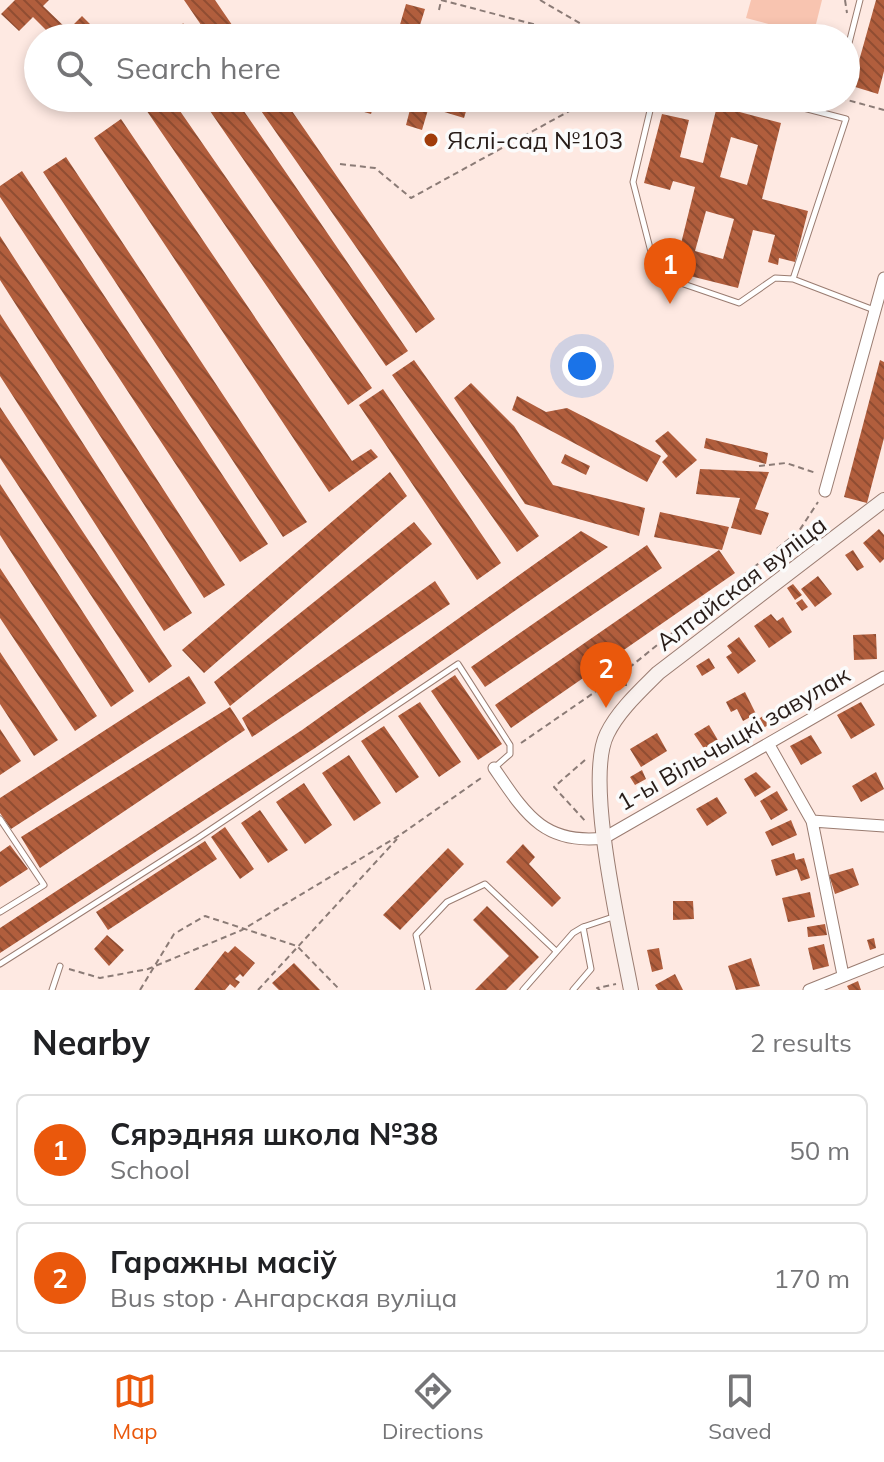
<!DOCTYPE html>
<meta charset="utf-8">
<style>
:root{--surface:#fff;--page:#f6f6f6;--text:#202124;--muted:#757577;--line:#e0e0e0;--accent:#ea580c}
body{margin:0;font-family:Mulish,sans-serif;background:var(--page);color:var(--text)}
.you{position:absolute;left:582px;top:366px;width:28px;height:28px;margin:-20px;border:6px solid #fff;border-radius:50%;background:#1a73e8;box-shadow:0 0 0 12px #1a73e833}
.badge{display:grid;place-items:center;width:52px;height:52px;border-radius:50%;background:var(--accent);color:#fff;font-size:26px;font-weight:700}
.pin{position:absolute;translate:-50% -66px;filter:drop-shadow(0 2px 4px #0008)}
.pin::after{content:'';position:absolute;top:42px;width:28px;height:24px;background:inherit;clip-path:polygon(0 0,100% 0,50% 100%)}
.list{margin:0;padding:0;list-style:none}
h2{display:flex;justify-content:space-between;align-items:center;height:104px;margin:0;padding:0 32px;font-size:34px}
h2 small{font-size:26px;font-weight:400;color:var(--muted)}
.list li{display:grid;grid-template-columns:52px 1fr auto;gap:24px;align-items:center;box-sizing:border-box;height:112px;margin:0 16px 16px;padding:0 16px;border:2px solid var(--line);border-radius:12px}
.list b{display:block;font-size:30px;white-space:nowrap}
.list p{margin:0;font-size:26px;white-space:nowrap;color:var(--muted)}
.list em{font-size:26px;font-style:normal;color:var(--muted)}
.icon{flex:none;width:44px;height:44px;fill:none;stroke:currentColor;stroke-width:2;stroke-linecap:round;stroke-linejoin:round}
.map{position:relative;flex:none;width:884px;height:990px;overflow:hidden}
.search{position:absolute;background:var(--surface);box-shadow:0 4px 12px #0003;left:24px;right:24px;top:24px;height:88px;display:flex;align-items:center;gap:20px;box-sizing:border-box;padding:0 28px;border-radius:44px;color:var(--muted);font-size:30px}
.sheet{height:360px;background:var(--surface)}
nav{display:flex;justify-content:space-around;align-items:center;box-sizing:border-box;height:112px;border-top:2px solid var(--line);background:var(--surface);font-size:22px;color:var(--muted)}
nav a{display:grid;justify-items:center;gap:4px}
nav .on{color:var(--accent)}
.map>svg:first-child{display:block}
.grass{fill:#f8c4b0}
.building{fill:url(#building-back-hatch);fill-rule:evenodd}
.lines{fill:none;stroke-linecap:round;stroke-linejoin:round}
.lane-casing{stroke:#9a7c71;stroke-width:7}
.street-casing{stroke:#9a7c71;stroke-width:13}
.secondary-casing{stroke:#9a7c71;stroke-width:16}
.path{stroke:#8b7b76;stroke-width:2;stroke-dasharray:6 4;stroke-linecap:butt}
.lane{stroke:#fff;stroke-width:5}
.street{stroke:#fff;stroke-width:11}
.secondary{stroke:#f9f1ee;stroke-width:14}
.poi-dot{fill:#a13d0c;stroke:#fbfbfb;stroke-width:3}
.labels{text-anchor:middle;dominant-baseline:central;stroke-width:7;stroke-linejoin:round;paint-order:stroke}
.poi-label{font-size:24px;fill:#281c18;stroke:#fbfbfb;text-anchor:start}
.street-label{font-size:24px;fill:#281c18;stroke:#fbfbfb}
</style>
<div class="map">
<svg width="884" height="990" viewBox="0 0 884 990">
<defs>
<pattern id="building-back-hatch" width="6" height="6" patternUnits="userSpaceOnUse" patternTransform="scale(2)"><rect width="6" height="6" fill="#b15e3d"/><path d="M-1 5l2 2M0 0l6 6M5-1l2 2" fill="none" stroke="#904d32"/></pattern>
</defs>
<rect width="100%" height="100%" fill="#fee9e2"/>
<path class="grass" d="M751 0H822L813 36 746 18Z"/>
<path class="building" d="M15 0H49L43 6 68 30 82 16 97 31 89 38H54L33 17 19 31 1 14Z
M184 0H215L241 38H210Z
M876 0H884V71L878 94 852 86Z
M406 4 425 9 416 38H408L410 32 399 28Z
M183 23 193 38H176Z
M364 29 380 34 379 38H361Z
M144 98H171L372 388 348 405 140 101Z
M201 98H235L408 351 386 366Z
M252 98H283L435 319 416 333Z
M357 98H376L371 114 354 109Z
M413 98H470L464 118 441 111 442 106 430 103 422 130 406 125Z
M717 106 781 123 762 199 808 211 795 262 779 258 778 265 768 262 775 235 753 230 738 288 674 272 695 187 673 181 670 190 644 183 662 114 689 120 680 157 703 163ZM731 137 758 145 747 185 720 177ZM706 211 734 219 723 259 695 251Z
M121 119 352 461 371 449 378 457 329 492 94 138Z
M66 157 307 522 283 537 43 172Z
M22 171 268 544 240 562 0 197V186Z
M0 236 225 585 204 598 0 280Z
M0 314 192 613 164 631 0 376Z
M414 360 539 536 517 552 392 375Z
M880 360 884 362V438L867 503 844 497Z
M471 383 514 426 553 485 645 508 639 536 525 504 454 398Z
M383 389 501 563 477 580 359 405Z
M517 396 546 412 567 408 661 456 647 482 512 410Z
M0 407 172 666 149 683 0 458Z
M668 431 697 460 676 478 662 462 668 456 655 441Z
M706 438 768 453 766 464 704 448Z
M565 454 590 466 586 475 561 463Z
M700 469 769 472 755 509 769 513 761 535 731 528 740 498 696 494Z
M390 472 407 496 204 673 182 650Z
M0 484 134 691 111 707 0 535Z
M660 512 729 527 722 550 654 537Z
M414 522 432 544 230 706 214 682Z
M879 529 884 535V559L880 563 863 543Z
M581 531 608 547 315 748 0 953V928L302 730Z
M647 545 662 568 485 687 471 667Z
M719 550 735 573 511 728 495 705Z
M853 550 864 567 857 571 845 555Z
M0 568 97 716 75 731 0 618Z
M818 576 832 594 815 607 801 589Z
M435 581 450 604 252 737 242 718Z
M793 584 802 595 795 600 787 588Z
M802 599 808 607 802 611 796 603Z
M771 614 777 621 783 617 792 632 769 648 754 626Z
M876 634 877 659 854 660 853 635Z
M739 637 756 661 738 674 726 657 732 653 727 646Z
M0 652 58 740 34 756 0 704Z
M709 658 715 668 702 676 696 666Z
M455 675 502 744 478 760 431 691Z
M189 676 206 703 11 829 0 813V798Z
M745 692 756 714 743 721 737 709 731 712 726 702Z
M420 702 461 762 439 777 398 716Z
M861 702 875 725 851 739 837 715Z
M230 707 245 730 40 868 21 837Z
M763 716 768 725 762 729 757 720Z
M709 725 722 747 709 756 694 734Z
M384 726 419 777 396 793 361 741Z
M0 729 21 761 0 775Z
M657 733 667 751 641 767 630 749Z
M811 735 822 753 801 765 790 746Z
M349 755 381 803 354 821 322 773Z
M642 770 646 779 635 785 630 777Z
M756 772 771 787 755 797 744 779Z
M876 772 884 789 861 802 852 786Z
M304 783 332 825 305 844 276 802Z
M777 791 788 810 771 820 760 801Z
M717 797 727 813 707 826 696 809Z
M260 810 288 850 268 863 241 823Z
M791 820 797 835 772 846 765 832Z
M225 827 254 869 240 879 211 837Z
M205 841 217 859 108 930 96 912Z
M523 844 535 857 529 864 561 898 552 907 506 862Z
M10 845 28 869 0 887V852Z
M448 848 464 864 400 930 383 915Z
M794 853 796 860 804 858 810 878 801 881 797 869 776 876 771 860Z
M853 868 859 885 835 894 829 875Z
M810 892 815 917 788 922 782 898Z
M673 901H693L694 919 673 920Z
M487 906 539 957 506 990H475L509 956 473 920Z
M825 924 827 935 808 937 807 927Z
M107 935 124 950 109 966 94 949Z
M874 938 876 948 870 950 867 940Z
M824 944 829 966 813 970 808 948Z
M235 946 255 963 243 977 240 974 235 979 240 982 235 988 230 984 225 990H194L225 951 228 953Z
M659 948 663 969 652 972 647 950Z
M751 958 760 986 736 990 728 966Z
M294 963 320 990H279L272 983Z
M675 974 683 990H658L655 985Z
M858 981 861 990H849L847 986Z"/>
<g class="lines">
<defs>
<path id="lane" d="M846 55 860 0
M653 98 633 182 651 252 666 278 739 303 775 278 793 279 874 310
M765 98 846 119 793 279
M0 819 44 885 0 912
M0 964 198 838 458 664 510 745V754L494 768
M52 990 60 966
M428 990 416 935 447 902 485 884 556 951
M523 990 573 933 583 927
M573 990 591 969 583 927 613 917"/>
<path id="street" d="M825 491 884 278
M769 745 812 821 843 975
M494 768C525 813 543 845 604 838L884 677
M812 821 884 826
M809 990 884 960"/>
<path id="secondary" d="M631 990C621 936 584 780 607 734 618 711 640 691 658 673L884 500"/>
</defs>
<use href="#lane" class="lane-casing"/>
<use href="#street" class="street-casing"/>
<use href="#secondary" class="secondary-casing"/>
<path class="path" d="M441 0 556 30 616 38
M540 0 595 32
M845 0 847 13
M439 10 441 1
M598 98 639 105
M840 98 884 110
M340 164 375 168 411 198 593 98
M759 466 786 463 816 473
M626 686 625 671 799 531 818 502
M521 743 624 672
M585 760 554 787 587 823
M69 969 100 978 148 969 242 930 400 835 484 776
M140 990 174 934 205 916 297 946 340 990
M258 990 397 839
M600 990 597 988 616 984"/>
<use href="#lane" class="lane"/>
<use href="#street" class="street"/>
<use href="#secondary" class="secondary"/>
</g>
<circle class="poi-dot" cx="431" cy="140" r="8"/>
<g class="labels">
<g class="poi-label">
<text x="447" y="140">Яслі-сад №103</text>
</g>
<g class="street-label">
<text transform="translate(741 583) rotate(-37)">Алтайская вуліца</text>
<text transform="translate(733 738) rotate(-30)">1-ы Вільчыцкі завулак</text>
</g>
</g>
</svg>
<div class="you"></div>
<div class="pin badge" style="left:670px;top:304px">1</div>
<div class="pin badge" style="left:606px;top:708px">2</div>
<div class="search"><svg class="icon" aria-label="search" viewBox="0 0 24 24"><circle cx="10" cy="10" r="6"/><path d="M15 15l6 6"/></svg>Search here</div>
</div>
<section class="sheet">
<h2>Nearby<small>2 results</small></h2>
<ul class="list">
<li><span class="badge">1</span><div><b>Сярэдняя школа №38</b><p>School</p></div><em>50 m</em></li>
<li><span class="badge">2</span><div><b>Гаражны масіў</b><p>Bus stop · Ангарская вуліца</p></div><em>170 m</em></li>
</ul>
</section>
<nav>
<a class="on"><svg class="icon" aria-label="map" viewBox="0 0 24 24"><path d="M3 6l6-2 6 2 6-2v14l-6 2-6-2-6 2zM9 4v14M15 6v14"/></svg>Map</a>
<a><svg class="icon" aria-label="directions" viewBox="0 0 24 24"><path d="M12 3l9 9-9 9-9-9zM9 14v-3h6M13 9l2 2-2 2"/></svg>Directions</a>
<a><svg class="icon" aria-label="saved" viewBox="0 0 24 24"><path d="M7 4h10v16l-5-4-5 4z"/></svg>Saved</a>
</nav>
